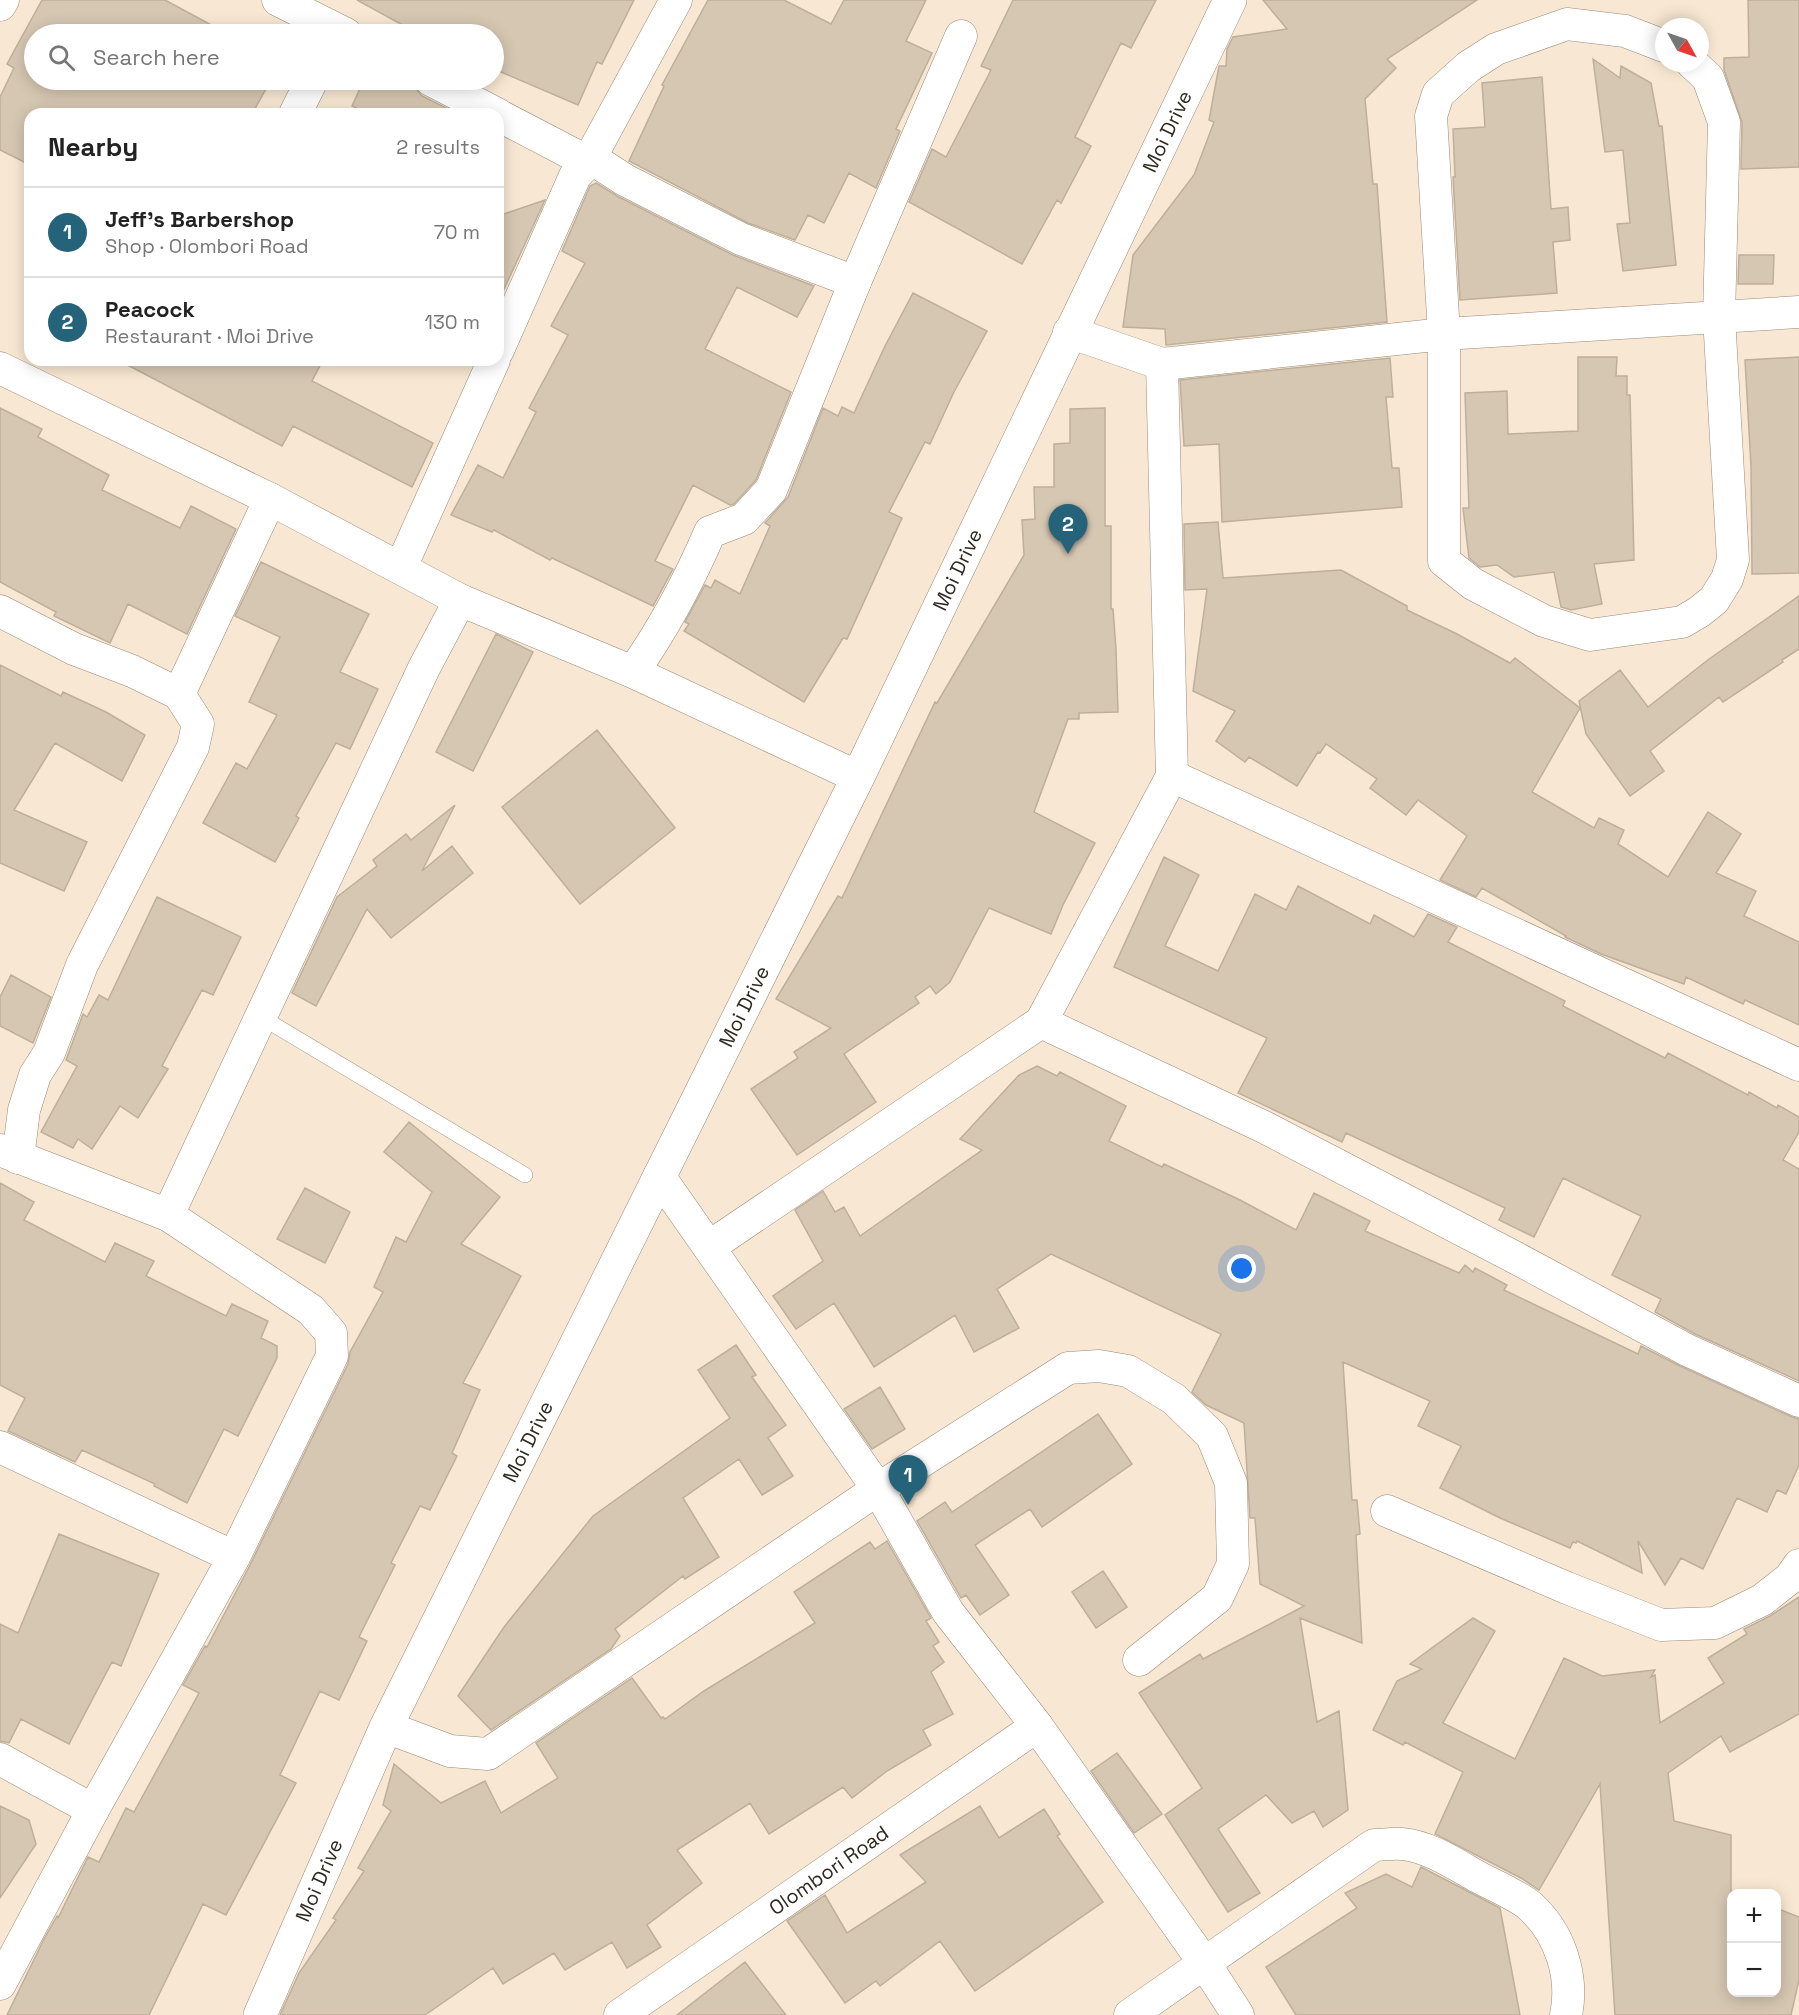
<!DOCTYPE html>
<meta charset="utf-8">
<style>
:root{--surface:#fff;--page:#f6f6f6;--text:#222;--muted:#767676;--line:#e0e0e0;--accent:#246379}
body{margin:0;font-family:"Space Grotesk",sans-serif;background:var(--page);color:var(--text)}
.controls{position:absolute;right:18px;bottom:18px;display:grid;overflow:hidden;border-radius:12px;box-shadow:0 3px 15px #0003}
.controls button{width:54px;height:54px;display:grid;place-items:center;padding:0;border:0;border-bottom:2px solid var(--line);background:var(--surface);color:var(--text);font:30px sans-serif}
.compass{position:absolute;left:1655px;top:18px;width:54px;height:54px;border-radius:50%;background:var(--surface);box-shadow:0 3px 15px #0003;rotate:130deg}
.you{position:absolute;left:1242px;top:1269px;width:21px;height:21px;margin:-15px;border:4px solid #fff;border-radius:50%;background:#1a73e8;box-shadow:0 0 0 9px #1a73e833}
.badge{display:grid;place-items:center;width:39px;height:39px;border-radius:50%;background:var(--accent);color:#fff;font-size:20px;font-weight:700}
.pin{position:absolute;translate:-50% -50px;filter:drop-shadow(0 2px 3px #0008)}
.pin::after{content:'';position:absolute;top:32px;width:21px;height:18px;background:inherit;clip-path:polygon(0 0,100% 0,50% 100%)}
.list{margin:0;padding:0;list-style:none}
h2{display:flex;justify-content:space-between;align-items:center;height:78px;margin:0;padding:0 24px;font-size:26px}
h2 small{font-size:20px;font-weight:400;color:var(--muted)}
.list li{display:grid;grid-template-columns:39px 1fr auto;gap:18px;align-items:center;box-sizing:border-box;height:90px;padding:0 24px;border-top:2px solid var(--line)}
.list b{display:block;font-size:22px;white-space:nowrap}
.list p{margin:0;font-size:20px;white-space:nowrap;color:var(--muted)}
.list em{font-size:20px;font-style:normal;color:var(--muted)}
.icon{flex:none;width:33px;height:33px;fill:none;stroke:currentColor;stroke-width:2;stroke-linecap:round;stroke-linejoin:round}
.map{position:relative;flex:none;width:1799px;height:2015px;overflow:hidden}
.search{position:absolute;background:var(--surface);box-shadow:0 3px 15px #0003;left:24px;top:24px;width:480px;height:66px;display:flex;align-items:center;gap:15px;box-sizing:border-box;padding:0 21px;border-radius:33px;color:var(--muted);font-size:22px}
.panel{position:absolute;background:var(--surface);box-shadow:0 3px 15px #0003;left:24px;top:108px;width:480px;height:258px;border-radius:18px}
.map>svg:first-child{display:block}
.building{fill:#d6c7b2;stroke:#beaf9b;stroke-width:1.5}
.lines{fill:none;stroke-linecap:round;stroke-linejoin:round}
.service-casing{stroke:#998a77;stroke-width:16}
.minor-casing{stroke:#998a77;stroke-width:33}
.tertiary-casing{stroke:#998a77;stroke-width:34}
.service{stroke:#fff;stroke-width:15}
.minor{stroke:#fff;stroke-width:32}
.tertiary{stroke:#fff;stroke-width:33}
.labels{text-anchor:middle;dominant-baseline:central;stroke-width:4.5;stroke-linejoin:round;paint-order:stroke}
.street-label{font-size:20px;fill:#2e2820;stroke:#f8e8d3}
</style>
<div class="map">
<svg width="1799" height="2015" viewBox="0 0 1799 2015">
<rect width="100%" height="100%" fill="#f8e8d3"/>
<path class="building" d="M42 0H165L228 34H34V80H271L252 114H30V165L0 150V97L14 68 7 64Z
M357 0H634L602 64 597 62 578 105 494 69V34H419Z
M708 0H784L831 24 844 0H926L906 41 932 53 896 129 900 131 876 188 849 173 824 223 808 215 795 240 748 223 629 161 664 86 662 85Z
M1013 0H1156L1131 48 1121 43 1075 137 1091 146 1061 203 1057 200 1022 264 909 202 932 149 946 157 991 70 981 66Z
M1263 0H1477L1387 59 1396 68 1365 99 1373 184H1377L1387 322 1166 345 1165 329 1123 327 1133 255 1194 175 1214 122 1209 120 1219 66H1226L1227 49 1233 37 1287 29Z
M1748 0H1799V167L1741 169 1742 122 1724 70V58L1749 57Z
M1593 59 1620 78 1621 66 1651 83 1659 126H1662L1676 265 1623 271 1617 224 1630 223 1623 150 1605 152Z
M1542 77 1551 209 1568 207 1570 240 1553 242 1557 293 1460 300 1453 177H1455L1453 129 1485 127 1482 83Z
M364 80H413L416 89 422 96 458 114H368L352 106Z
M596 183 617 196 733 255 814 286 797 317 737 287 705 349 791 392 756 480 734 504 730 505 693 485 655 561 673 569 653 606 552 558 550 560 494 530 492 532 451 515 478 465 503 478 536 412 529 408 568 335 551 326 585 263 562 251 590 186Z
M545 200 524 246 498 302V216Z
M1739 255H1774L1773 284H1738Z
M913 293 987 331 954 392 930 444 925 442 889 512 902 518 847 639 843 638 804 702 684 631 689 624 685 622 705 585 711 588 715 580 740 594 770 526 765 523 788 497 823 408 838 416 842 407 854 413 884 348Z
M1578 357H1617L1616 376H1627V395H1630L1634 560 1594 564 1602 604 1571 610 1561 607 1554 572 1514 577 1497 565 1480 567 1469 558 1463 508H1469L1465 393 1507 391 1508 434 1578 431Z
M1799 357V573L1752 574 1751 466 1745 360Z
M1390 358 1393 397H1386L1392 468H1399L1402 507 1222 522 1219 444 1184 446 1180 380Z
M118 360H323L312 381 433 443 412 487 293 426 282 446Z
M0 408 42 429 38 437 109 475 102 490 180 528 191 506 236 529 187 634 128 604 110 643 54 616 56 612 0 582Z
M1105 408V526H1111V609H1113L1116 649 1118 712 1079 713V719H1068L1034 812 1095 843 1063 905 1051 934 989 908 950 982 936 994 930 986 915 997 919 1003 844 1054 876 1102 797 1155 751 1089 798 1058 794 1052 831 1028 776 999 838 896 842 898 935 702 937 703 1024 555 1022 520 1035 519 1034 487H1054V444L1070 443V409Z
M1218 522 1223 578 1341 570 1407 606V610L1457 634 1510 663 1515 658 1580 708 1532 792 1594 828 1599 818 1624 830 1618 844 1668 877 1708 812 1741 834 1716 873 1756 891 1744 916 1799 942V1025L1745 1000 1743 1004 1686 977 1684 984 1601 954 1565 937 1566 936 1482 888 1476 897 1440 880 1467 836 1418 800 1406 815 1370 788 1377 779 1326 744 1320 753 1318 752 1297 786 1249 757 1245 762 1216 741 1235 711 1193 691 1207 589 1185 590 1184 524Z
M261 562 369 614 340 672 378 689 350 749 336 743 296 816 299 818 275 862 203 823 236 763 247 769 277 715 249 702 280 637 235 616Z
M1799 596V649L1782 660 1783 662 1723 702 1719 697 1650 751 1664 771 1630 796 1586 734 1579 701 1620 670 1648 707 1709 659Z
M496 634 533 652 473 771 436 752Z
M0 665 61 696 63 692 106 712 145 735 122 781 55 743 14 810 87 842 64 891 0 863Z
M597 730 675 828 580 904 502 807Z
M455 805 422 871 452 846 473 873 391 938 367 909 316 1006 292 993 337 897 377 866 373 860 406 834 411 840Z
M1164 857 1199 875 1165 946 1218 971 1255 894 1286 910 1298 886 1370 924 1374 915 1414 937 1428 914 1457 927 1448 942 1565 1001 1563 1006 1665 1058 1668 1053 1748 1095 1749 1092 1777 1108 1778 1105 1799 1117V1132L1783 1160 1799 1169V1381L1695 1334 1655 1312 1661 1299 1612 1275 1641 1216 1563 1178 1534 1237 1499 1220 1505 1208 1346 1133 1342 1142 1238 1093 1267 1038 1114 967Z
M157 897 241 937 213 995 202 990 162 1066 168 1069 138 1118 120 1106 92 1149 78 1139 73 1148 41 1132 77 1066 66 1060 83 1014 87 1017 99 995 108 1000Z
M11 975 51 997 33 1043 0 1026V997Z
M1037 1066 1057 1076 1060 1072 1126 1106 1109 1141 1162 1167 1164 1164 1240 1200 1296 1230 1314 1193 1370 1221 1365 1231 1459 1273 1465 1265 1473 1272 1475 1268 1507 1285 1504 1290 1638 1354 1641 1346 1680 1366 1792 1417 1799 1419V1465L1786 1494 1777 1490 1767 1512 1737 1498 1703 1569 1681 1558 1665 1585 1638 1541 1642 1573 1577 1541 1576 1543 1573 1542 1570 1548 1500 1518 1440 1488 1461 1446 1418 1426 1430 1401 1343 1362 1352 1500H1357L1360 1534 1356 1535 1362 1643 1300 1618 1317 1722 1339 1711 1348 1810 1323 1827 1314 1811 1292 1823 1266 1795 1218 1829 1260 1893 1228 1912 1165 1815 1202 1788 1139 1693 1200 1654 1203 1659 1304 1606 1260 1584 1255 1518H1250L1244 1423 1206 1405 1192 1392 1221 1334 1051 1254 997 1289 1019 1328 974 1352 955 1315 874 1367 834 1303 796 1329 773 1296 823 1261 795 1210 823 1191 835 1212 844 1207 860 1236 982 1150 960 1139 1019 1075Z
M409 1122 500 1197 461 1244 521 1276 463 1383 480 1390 452 1453 457 1456 430 1510 420 1506 391 1563 395 1565 359 1637 367 1641 339 1700 320 1691 280 1775 296 1783 226 1915 203 1904 149 2015H7L44 1939 57 1916 58 1918 88 1857 99 1862 126 1808 134 1812 199 1693 183 1685 205 1646 207 1647 250 1565 348 1364 350 1352 383 1292 374 1287 396 1237 406 1242 432 1192 384 1152Z
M0 1183 34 1202 24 1220 105 1262 115 1243 154 1261 146 1276 226 1316 232 1304 268 1321 261 1338 277 1346V1358L238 1436 224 1429 187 1503 154 1486 155 1484 82 1450 75 1462 8 1431 25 1398 0 1385Z
M305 1188 350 1212 325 1263 277 1239Z
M736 1345 756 1375 752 1377 786 1425 768 1438 793 1476 762 1495 739 1459 683 1498 719 1557 685 1579 683 1576 615 1629 620 1636 611 1649 491 1730 458 1696 504 1627 593 1516 730 1418 698 1370Z
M880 1387 905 1429 872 1449 844 1409Z
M1098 1414 1132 1464 1042 1527 1030 1509 975 1545 1009 1595 980 1615 966 1595 961 1598 917 1521 945 1502 952 1512Z
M59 1534 159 1574 121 1666 112 1662 69 1744 21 1719 9 1743 0 1741V1624L18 1633Z
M887 1541 931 1618 926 1621 939 1642 933 1646 944 1662 931 1672 953 1714 923 1730 931 1745 887 1771 852 1798 843 1787 769 1834 750 1803 677 1850 702 1883 647 1925 661 1947 627 1968 612 1942 565 1970 554 1953 503 1984 493 1968 425 2015H280L299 1973 336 1920 333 1918 364 1871 358 1868 391 1811 383 1805 394 1764 441 1803 485 1781 501 1813 558 1778 536 1743 632 1678 661 1718 663 1717 665 1719 704 1691 815 1623 794 1592 870 1542 875 1549Z
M1103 1571 1127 1607 1096 1628 1072 1592Z
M1799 1597V1714L1730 1752 1721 1736 1668 1773 1674 1821 1731 1835V1891L1739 1893H1731V1992H1776V1908L1799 1917V1980L1791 2015H1615L1600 1784 1539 1890 1521 1878 1435 1834 1463 1772 1405 1742 1403 1745 1373 1730 1397 1681 1422 1669 1410 1664 1473 1618 1495 1631 1443 1723 1515 1759 1564 1658 1602 1676 1655 1670 1651 1677 1655 1675 1660 1723 1724 1683 1708 1658 1747 1634 1744 1629 1770 1616Z
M1117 1753 1162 1814 1134 1833 1091 1771Z
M0 1806 29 1820 36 1844 0 1898Z
M980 1806 999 1838 1044 1809 1060 1834 1057 1836 1103 1902 975 1991 940 1941 880 1986 876 1981 845 2003 787 1921 825 1895 847 1933 926 1882 900 1855Z
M1421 1867 1500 1908 1520 2015H1296L1266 1967 1357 1908 1345 1893 1386 1874 1412 1887Z
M745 1962 786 2015H677Z"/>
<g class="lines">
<defs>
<path id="service" d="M261 1017 525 1175"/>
<g id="minor">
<path d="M278 0 346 34"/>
<path d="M0 5 3 0"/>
<path d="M1664 46 1625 31 1567 24 1496 49 1468 67 1438 94 1431 116 1444 334V561L1473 584 1544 621 1590 635 1682 622 1699 612 1714 600 1727 579 1733 560 1719 317 1724 122 1708 78 1692 63"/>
<path d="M431 80 497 114"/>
<path d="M295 114 312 80"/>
<path d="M498 115 588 162H597L625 180 741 239 855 282"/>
<path d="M498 350 575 176 588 162 676 0"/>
<path d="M1162 364 1444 334 1799 312"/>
<path d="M0 368 270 499 460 600 633 672 858 777"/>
<path d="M401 567 494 360"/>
<path d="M0 611 74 649 132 671 179 694 198 724 193 747 82 965 49 1053 35 1075 24 1110 18 1158"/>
<path d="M633 672C663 629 689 581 710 532L744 519 771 490 855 282 961 36"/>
<path d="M179 694 270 499"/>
<path d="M1172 776 1799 1065"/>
<path d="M1041 1022 1264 1127 1516 1258 1687 1350 1799 1401"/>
<path d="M0 1150 168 1215 311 1310 331 1333 332 1356 234 1557 93 1810 0 1759"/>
<path d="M659 1176 878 1489 948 1612 1037 1726 1205 1964 1238 2015"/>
<path d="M168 1215 424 668 460 600"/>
<path d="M709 1247 1041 1022 1172 776 1162 364 1069 332"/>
<path d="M0 1447 234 1557"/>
<path d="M1387 1511 1567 1588 1661 1625 1715 1623 1762 1600 1790 1578 1799 1565"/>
<path d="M386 1727 450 1751 488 1754 878 1489 1068 1368 1099 1366 1128 1371 1174 1399 1212 1436 1231 1483 1233 1564 1217 1598 1139 1660"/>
<path d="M0 1984 93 1810"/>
<path id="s1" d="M620 2015 1037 1726"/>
<path d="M1130 2015 1374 1845C1383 1845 1393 1843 1402 1844 1428 1846 1455 1864 1478 1877 1493 1885 1517 1895 1530 1906 1560 1933 1574 1976 1566 2015"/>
</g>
<g id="tertiary">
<path id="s2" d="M260 2015 386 1727 858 777 1230 0"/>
</g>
</defs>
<use href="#service" class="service-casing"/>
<use href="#minor" class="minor-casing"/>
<use href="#tertiary" class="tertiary-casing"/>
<use href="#service" class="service"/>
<use href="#minor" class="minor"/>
<use href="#tertiary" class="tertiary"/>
</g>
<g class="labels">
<g class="street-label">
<text stroke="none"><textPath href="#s2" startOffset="2091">Moi Drive</textPath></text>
<text stroke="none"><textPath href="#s2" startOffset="1605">Moi Drive</textPath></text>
<text stroke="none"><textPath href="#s2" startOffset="1119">Moi Drive</textPath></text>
<text stroke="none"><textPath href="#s2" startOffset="633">Moi Drive</textPath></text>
<text stroke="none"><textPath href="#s1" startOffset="254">Olombori Road</textPath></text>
<text stroke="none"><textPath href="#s2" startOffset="147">Moi Drive</textPath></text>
</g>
</g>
</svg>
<div class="controls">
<button>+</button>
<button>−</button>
</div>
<svg class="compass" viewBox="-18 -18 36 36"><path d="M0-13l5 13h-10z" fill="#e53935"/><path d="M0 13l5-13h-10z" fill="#767676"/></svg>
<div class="you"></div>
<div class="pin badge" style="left:908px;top:1505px">1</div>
<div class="pin badge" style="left:1068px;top:554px">2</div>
<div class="search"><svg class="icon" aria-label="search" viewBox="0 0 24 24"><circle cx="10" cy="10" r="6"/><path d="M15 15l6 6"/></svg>Search here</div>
<section class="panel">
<h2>Nearby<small>2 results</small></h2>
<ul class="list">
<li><span class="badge">1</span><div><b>Jeff's Barbershop</b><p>Shop · Olombori Road</p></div><em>70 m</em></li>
<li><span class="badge">2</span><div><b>Peacock</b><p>Restaurant · Moi Drive</p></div><em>130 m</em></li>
</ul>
</section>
</div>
